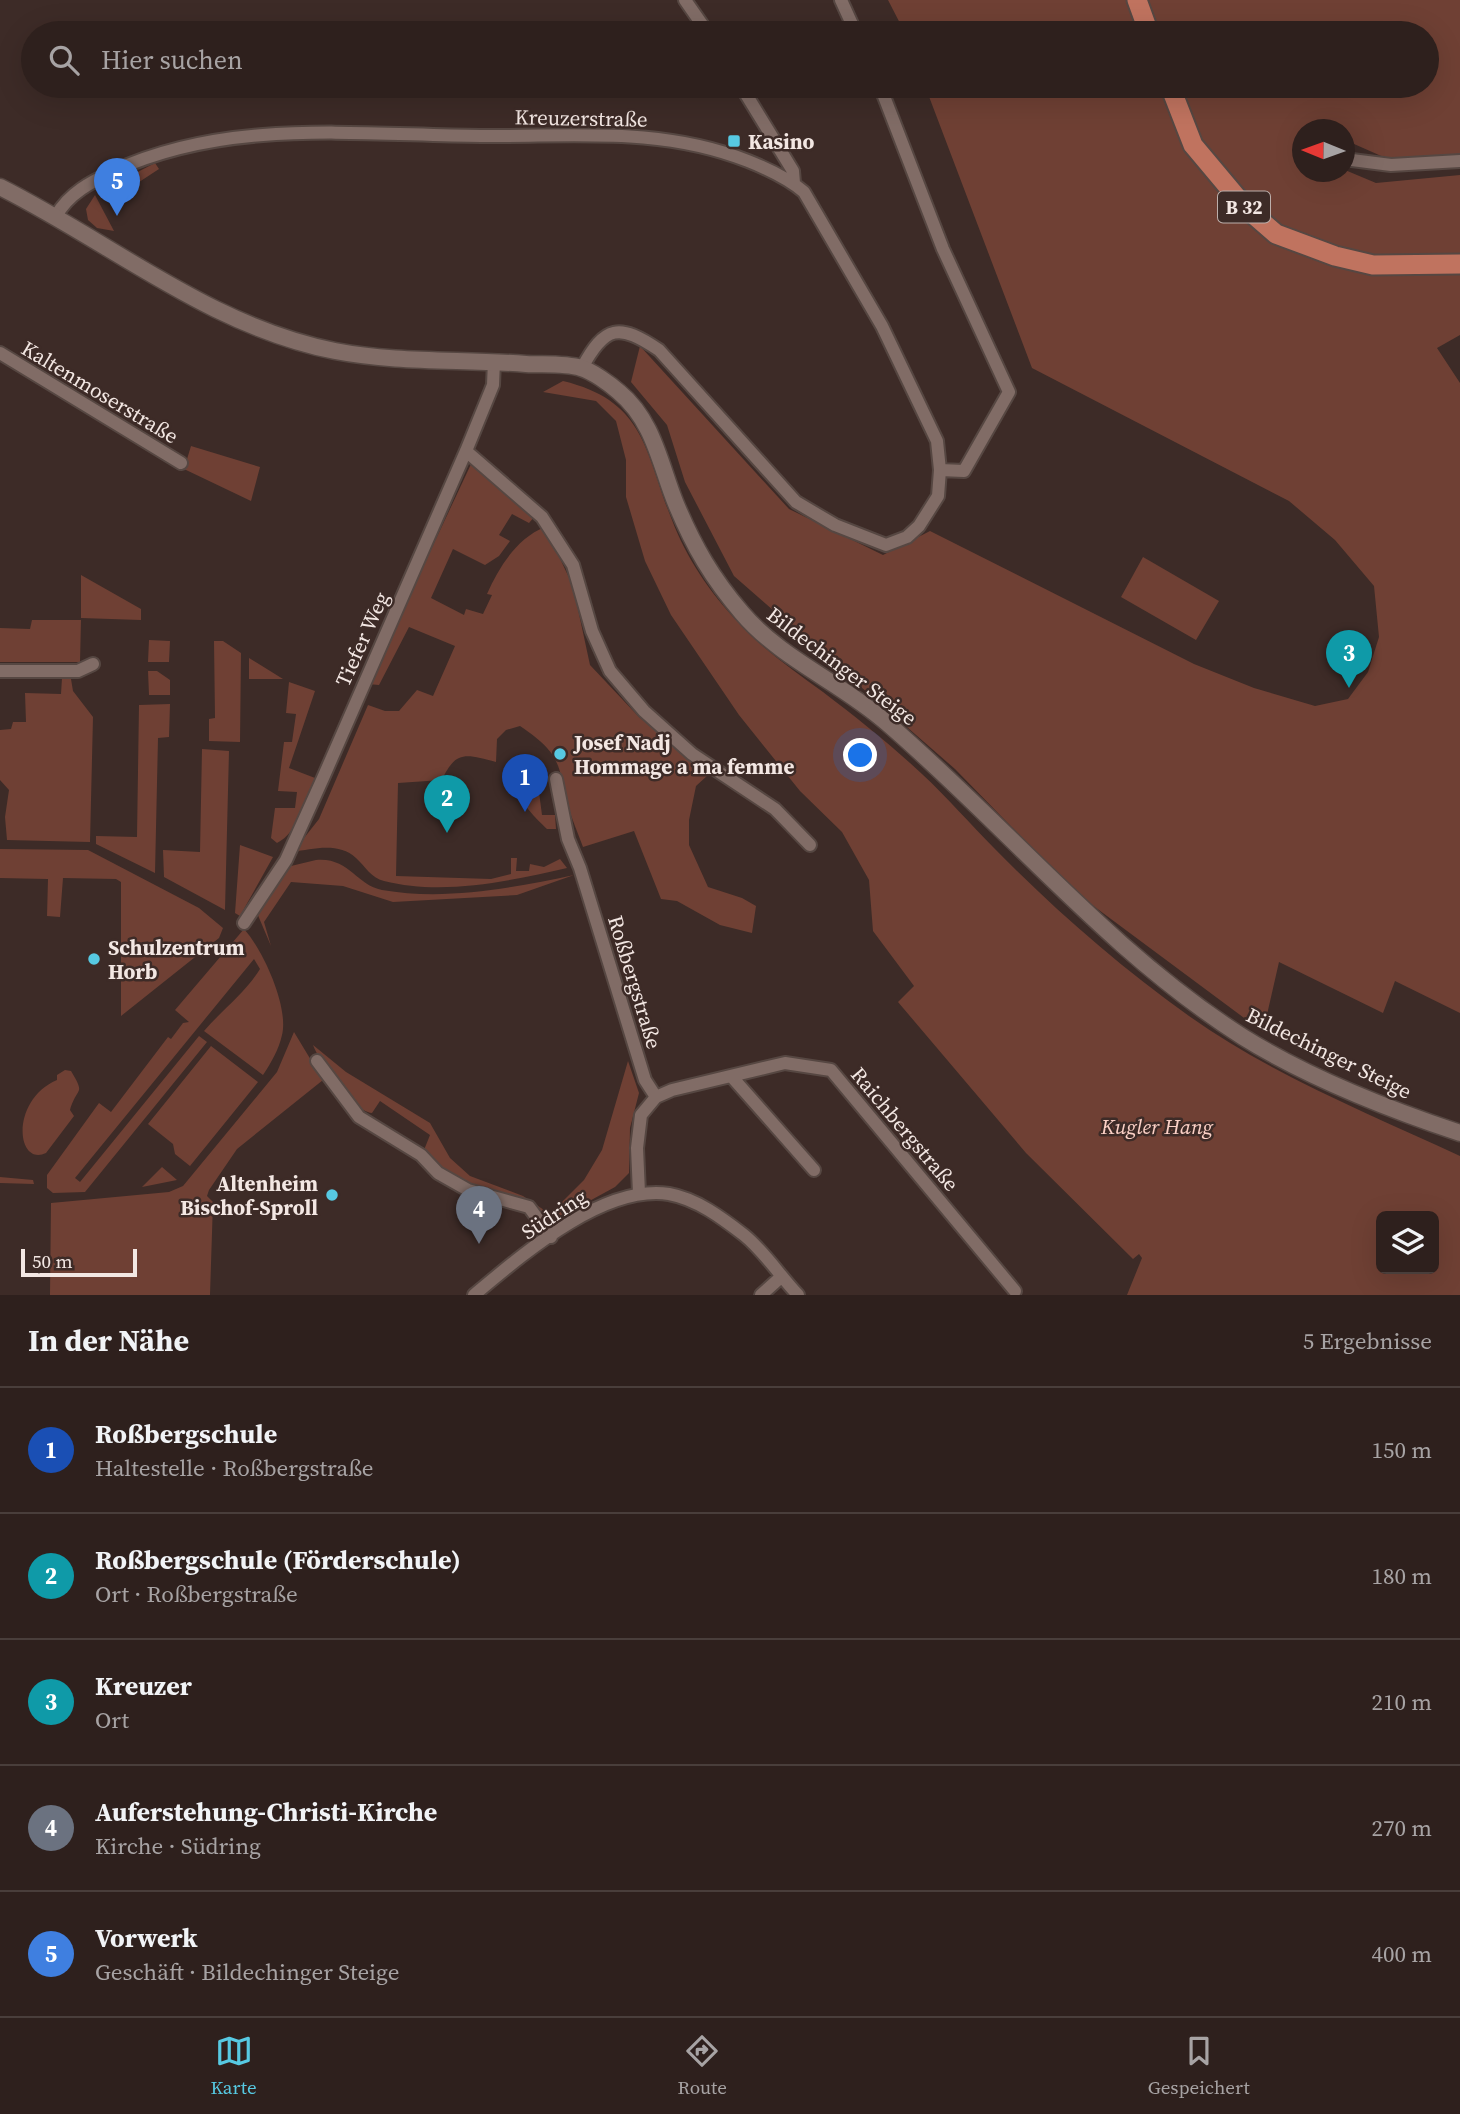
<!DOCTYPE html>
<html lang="de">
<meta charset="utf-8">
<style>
:root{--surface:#2e201d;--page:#3a2d2a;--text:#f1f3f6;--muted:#a7a3a4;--line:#493e3b;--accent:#57c9e2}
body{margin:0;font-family:"Source Serif 4",serif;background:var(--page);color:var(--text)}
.controls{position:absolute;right:21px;bottom:21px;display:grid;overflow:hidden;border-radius:10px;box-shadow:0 7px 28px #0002}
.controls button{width:63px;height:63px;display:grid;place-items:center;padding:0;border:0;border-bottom:2px solid var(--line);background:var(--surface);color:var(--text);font:35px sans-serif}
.compass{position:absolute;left:1292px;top:119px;width:63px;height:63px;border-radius:50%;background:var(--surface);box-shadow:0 7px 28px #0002;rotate:271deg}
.scale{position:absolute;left:21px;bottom:18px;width:116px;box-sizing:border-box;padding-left:7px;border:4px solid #f3e7e3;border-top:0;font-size:19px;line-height:24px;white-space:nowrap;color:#f3e7e3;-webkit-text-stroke:5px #3d2b27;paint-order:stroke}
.you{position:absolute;left:861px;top:756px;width:24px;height:24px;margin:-18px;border:5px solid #fff;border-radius:50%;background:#1a73e8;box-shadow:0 0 0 10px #1a73e833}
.badge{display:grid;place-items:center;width:46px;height:46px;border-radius:50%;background:var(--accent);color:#fff;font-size:23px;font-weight:700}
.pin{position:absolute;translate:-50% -58px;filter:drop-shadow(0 2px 4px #0008)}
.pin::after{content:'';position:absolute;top:37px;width:24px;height:21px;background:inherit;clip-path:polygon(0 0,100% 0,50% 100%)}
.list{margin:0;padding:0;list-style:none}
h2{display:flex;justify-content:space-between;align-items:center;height:91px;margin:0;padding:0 28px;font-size:30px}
h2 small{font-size:23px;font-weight:400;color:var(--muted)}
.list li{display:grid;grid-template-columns:46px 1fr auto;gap:21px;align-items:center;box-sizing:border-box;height:126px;padding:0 28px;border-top:2px solid var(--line)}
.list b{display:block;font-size:26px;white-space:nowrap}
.list p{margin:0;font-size:23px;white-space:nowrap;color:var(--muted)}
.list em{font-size:23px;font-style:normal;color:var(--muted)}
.icon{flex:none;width:38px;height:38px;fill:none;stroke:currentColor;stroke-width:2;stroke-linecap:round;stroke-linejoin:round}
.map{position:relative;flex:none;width:1460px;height:1295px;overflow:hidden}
.search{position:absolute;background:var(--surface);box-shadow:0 7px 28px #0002;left:21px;right:21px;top:21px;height:77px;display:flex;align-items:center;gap:18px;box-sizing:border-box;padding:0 24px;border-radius:38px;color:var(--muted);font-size:26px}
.sheet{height:721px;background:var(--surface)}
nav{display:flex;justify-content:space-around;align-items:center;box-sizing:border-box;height:98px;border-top:2px solid var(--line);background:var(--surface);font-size:19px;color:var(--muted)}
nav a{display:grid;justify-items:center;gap:4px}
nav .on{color:var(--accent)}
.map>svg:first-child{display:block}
.green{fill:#6f4034;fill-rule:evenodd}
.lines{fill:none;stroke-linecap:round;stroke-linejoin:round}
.minor-casing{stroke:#564742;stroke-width:16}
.tertiary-casing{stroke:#564742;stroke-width:19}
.primary-casing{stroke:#564742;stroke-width:23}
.minor{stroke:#816c66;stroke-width:12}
.tertiary{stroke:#816c66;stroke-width:16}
.primary{stroke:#c0735f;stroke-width:19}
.poi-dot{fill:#57c9e2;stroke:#3d2b27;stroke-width:2.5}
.labels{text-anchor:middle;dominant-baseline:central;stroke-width:5;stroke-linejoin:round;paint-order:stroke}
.shield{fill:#3d2b27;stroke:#bcafab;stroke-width:2}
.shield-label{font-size:19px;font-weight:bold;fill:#f3e7e3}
.street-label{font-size:21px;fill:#f3e7e3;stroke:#3d2b27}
.poi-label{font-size:21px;font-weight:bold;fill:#f3e7e3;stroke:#3d2b27;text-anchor:start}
.park-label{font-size:21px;font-style:italic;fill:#fcd1c6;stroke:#3d2b27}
</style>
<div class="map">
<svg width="1460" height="1295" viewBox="0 0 1460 1295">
<rect width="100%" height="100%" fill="#3d2b27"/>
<path class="green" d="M888 0H1460V157L1388 159 1345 140 1344 130H1302V172L1345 170 1376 183 1460 175V335L1437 348 1460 383V1013L1395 981 1383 1013 1279 962 1263 1032 1076 893 955 769 734 576 685 482 667 425 631 382 640 346 789 509 883 555 930 531 1194 664 1254 688 1315 706 1348 699 1368 672 1379 637 1374 586 1335 540 1289 501 1032 368 925 86H1427V33H905Z
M155 163 159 169 130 188 124 179Z
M95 195 114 231 97 228 88 220 86 209Z
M563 381C646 401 645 452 672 520 686 557 710 593 738 622 762 649 794 671 823 692 857 718 890 744 922 774 947 797 970 824 994 848 1054 909 1119 966 1189 1016 1272 1075 1368 1113 1460 1156V1295H1127L1142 1258 1139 1254 1133 1259 1026 1153 898 1002 914 986 873 931 869 880 842 832 800 791 739 715 671 615 645 561 626 497V460L616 421 596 401 543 392ZM1381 1216H1434V1269H1381Z
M191 446 260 467 251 501 184 469Z
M472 462 535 516 529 523 512 514 499 535 510 541 499 556 485 565 453 549 431 598 464 615 466 609 483 614 492 595 487 594C499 567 517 538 545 527L573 586 590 665 639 717 708 775 696 786 689 820V845L708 887 742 898 756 906 752 933 720 925 677 901 661 899 634 831 583 847C578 833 572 820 568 806 558 762 560 753 520 726L506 730 497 739 496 762C467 755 456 749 442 780L398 783 396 876 491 879 511 874V858H517L516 871H529L530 864 544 867 560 859 567 868C510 881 443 896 384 881 371 878 365 866 356 858 339 842 313 849 293 852L319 819 368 705 385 711H399L417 690 433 696 455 646 409 627 379 685 368 684Z
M1143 557 1219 601 1196 640 1121 597Z
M81 575 141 609V620L81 618Z
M32 620H81L80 662H0V628L30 629Z
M149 640 170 641 169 662H148Z
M214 641H223L241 653 240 742 209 741V719L215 718Z
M249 658 283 679H249Z
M148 671H157L170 680V695H149Z
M62 678 71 679 73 691 93 717 90 842 7 840 5 817 9 790 0 780V730L11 729 13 722H26L25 693 61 694Z
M289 682 315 691 289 768 315 778C307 798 298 833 277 843L271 838 275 808H295L297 792 278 791 284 742H292L296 714 286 713Z
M170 704 169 737 158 738 155 873 96 844V836L137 837 139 705Z
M202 749 229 751 225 910 164 877 163 850 200 852Z
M524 773H532L537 777 542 815H555L556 829H547C533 815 508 793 524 773Z
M240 845 273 857 240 916 235 913Z
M0 849 88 850 199 908 223 928 219 938 121 1016V882L116 879 63 878 60 917 47 916 48 879 0 878Z
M316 860C349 857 356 885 382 890 445 901 513 888 574 875L517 895 393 902 343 886 291 882 264 922 271 946 257 913 291 866Z
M244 929C263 950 289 1007 282 1035 279 1049 271 1063 263 1075L204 1031C223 1009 245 993 260 969L254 959 75 1178 80 1182 199 1036 207 1042 85 1192 53 1193 47 1188V1175L99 1103 111 1112 168 1037 171 1039 183 1023 189 1022 175 1010Z
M294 1032 323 1080 237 1149 209 1190 207 1196 213 1202 210 1295H50L51 1203 169 1192 183 1186 277 1072Z
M313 1045 346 1072 430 1123 450 1158 470 1176 523 1196 550 1214 584 1180 602 1150 628 1061 639 1093 630 1128 629 1173 615 1187 551 1222C540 1216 531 1203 520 1199 481 1183 455 1189 424 1150L430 1135 380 1101 372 1113C352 1111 320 1063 313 1045Z
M211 1046 258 1082 190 1166 175 1154 173 1144 148 1124Z
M65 1070 71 1071C86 1096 77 1086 70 1110L74 1116 46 1153C16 1167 10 1100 57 1080V1075Z
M162 1167 177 1180 142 1187Z
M0 1177 33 1180 34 1184 0 1183Z"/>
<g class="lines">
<defs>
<path id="minor" d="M685 0 708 33
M841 0 856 33
M741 86 793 171 794 183
M880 86 943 249 1009 392 964 471 940 470
M1344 159 1391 165 1460 161
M56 216C69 193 91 182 114 171 229 118 357 135 481 136 573 137 660 126 748 161 768 169 788 178 804 192L882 326 937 441 940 470 938 496 919 526 907 537 886 545 835 525 796 502 659 350C619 323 605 325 582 368
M0 353 181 463
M466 451 542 517 573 565 592 631 610 671 644 711 692 754 775 809 810 845
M0 671H78L93 664
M556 779 568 839 580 868 645 1080 656 1097 641 1115 637 1148 639 1193
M244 923 286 860 323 778 466 451 493 385 494 361
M317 1061 359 1117 421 1155 438 1173 468 1190 529 1207 551 1237
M732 1077 814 1170
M656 1097 672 1090 785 1063 831 1070 1015 1291
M474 1295C522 1255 603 1184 669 1194 697 1199 722 1218 744 1235 764 1251 780 1276 798 1295
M761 1295 781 1277"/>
<path id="tertiary" d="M0 187C112 243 209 326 335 351 397 363 462 359 526 364 543 365 565 363 581 368 592 371 610 384 619 392 654 421 660 465 676 504 694 547 712 578 742 613 781 659 842 683 887 723 1007 826 1108 951 1243 1037 1307 1077 1388 1109 1460 1133"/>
<path id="primary" d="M1137 0 1149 33
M1170 86 1193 145 1245 207 1276 234 1335 256 1373 265 1460 264"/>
</defs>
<use href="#minor" class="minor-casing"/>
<use href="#tertiary" class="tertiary-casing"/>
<use href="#primary" class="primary-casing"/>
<use href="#minor" class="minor"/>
<use href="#tertiary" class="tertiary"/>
<use href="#primary" class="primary"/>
</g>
<g class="poi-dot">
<rect x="727" y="134" width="14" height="14" rx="3.5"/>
<circle cx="560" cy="754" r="7"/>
<circle cx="94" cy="959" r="7"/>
<circle cx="332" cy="1195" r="7"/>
</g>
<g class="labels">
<rect class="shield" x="1218" y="191.5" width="52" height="31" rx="5"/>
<g class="shield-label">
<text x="1244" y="207">B 32</text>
</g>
<g class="street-label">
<text transform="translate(581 118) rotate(1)">Kreuzerstraße</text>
<text transform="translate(100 392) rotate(31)">Kaltenmoserstraße</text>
<text transform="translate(362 639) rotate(-66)">Tiefer Weg</text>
<text transform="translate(842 666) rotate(37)">Bildechinger Steige</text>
<text transform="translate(635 982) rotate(73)">Roßbergstraße</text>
<text transform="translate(1329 1053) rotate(26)">Bildechinger Steige</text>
<text transform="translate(905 1129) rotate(50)">Raichbergstraße</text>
<text transform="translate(554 1214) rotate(-33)">Südring</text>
</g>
<g class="poi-label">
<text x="748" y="141">Kasino</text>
<text x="574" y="742">Josef Nadj<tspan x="574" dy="24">Hommage a ma femme</tspan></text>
<text x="108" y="947">Schulzentrum<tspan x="108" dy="24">Horb</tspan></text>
<text x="318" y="1183" text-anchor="end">Altenheim<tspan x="318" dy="24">Bischof-Sproll</tspan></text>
</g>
<g class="park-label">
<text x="1157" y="1126">Kugler Hang</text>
</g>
</g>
</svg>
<div class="controls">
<button><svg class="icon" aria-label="layers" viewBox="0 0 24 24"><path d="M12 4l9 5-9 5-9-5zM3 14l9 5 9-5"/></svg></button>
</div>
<svg class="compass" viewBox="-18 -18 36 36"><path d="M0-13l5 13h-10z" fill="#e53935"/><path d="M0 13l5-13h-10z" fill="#a7a3a4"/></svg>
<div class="scale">50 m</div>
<div class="you"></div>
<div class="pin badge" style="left:525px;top:812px;background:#1a4fb4">1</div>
<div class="pin badge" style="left:447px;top:833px;background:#0f9aa8">2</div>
<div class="pin badge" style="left:1349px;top:688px;background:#0f9aa8">3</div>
<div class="pin badge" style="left:479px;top:1244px;background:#6b7280">4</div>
<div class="pin badge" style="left:117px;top:216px;background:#3f7fe0">5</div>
<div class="search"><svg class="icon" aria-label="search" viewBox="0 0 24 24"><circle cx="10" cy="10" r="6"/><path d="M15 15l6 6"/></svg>Hier suchen</div>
</div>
<section class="sheet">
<h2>In der Nähe<small>5 Ergebnisse</small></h2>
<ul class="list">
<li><span class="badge" style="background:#1a4fb4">1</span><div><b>Roßbergschule</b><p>Haltestelle · Roßbergstraße</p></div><em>150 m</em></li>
<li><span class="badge" style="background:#0f9aa8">2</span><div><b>Roßbergschule (Förderschule)</b><p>Ort · Roßbergstraße</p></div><em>180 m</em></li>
<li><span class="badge" style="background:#0f9aa8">3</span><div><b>Kreuzer</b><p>Ort</p></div><em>210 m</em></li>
<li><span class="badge" style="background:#6b7280">4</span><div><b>Auferstehung-Christi-Kirche</b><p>Kirche · Südring</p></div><em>270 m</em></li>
<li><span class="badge" style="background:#3f7fe0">5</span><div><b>Vorwerk</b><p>Geschäft · Bildechinger Steige</p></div><em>400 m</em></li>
</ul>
</section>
<nav>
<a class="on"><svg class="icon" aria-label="map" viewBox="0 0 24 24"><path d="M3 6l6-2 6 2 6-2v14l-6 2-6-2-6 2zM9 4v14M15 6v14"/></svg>Karte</a>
<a><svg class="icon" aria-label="directions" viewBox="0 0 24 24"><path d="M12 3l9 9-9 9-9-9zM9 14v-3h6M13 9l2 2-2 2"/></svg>Route</a>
<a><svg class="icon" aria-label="saved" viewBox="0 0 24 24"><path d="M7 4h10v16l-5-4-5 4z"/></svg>Gespeichert</a>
</nav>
